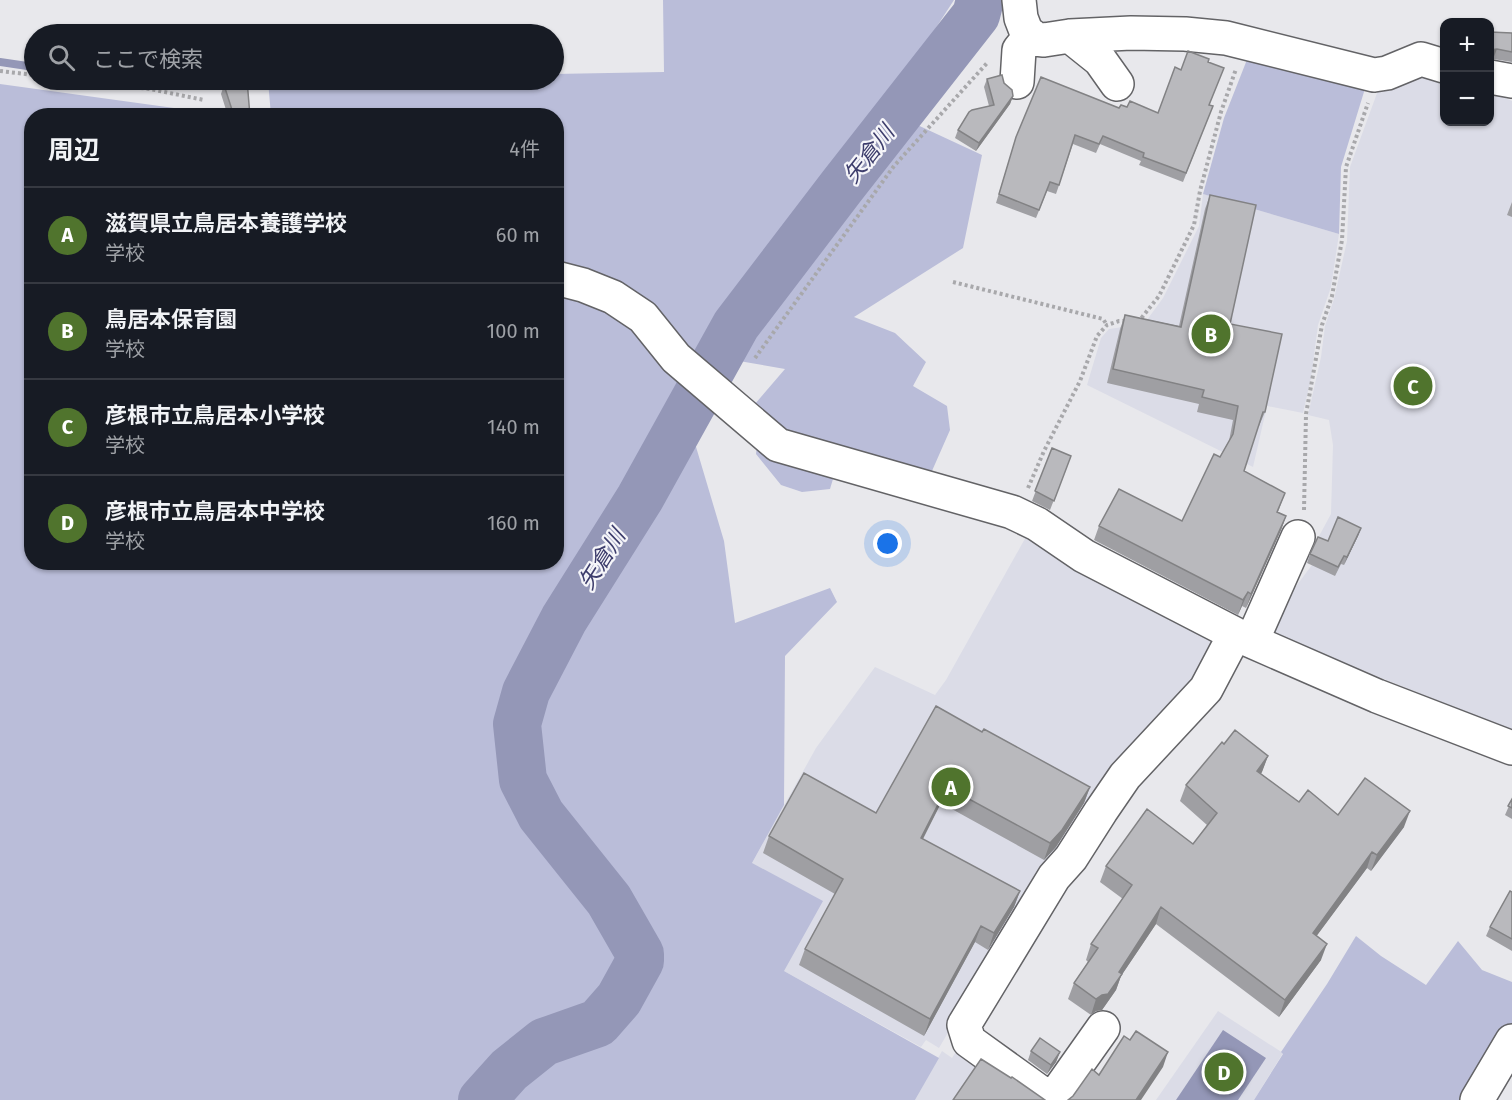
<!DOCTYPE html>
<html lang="ja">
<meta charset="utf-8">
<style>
:root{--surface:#171b24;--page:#242831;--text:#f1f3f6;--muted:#9ea1a6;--line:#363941;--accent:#50742d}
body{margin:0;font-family:"Fira Sans","Noto Sans JP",sans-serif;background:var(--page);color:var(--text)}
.controls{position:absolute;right:18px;top:18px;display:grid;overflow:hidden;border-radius:12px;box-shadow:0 2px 4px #0004}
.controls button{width:54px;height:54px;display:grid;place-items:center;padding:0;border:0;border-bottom:2px solid var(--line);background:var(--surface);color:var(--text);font:30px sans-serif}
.you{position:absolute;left:888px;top:544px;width:21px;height:21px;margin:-15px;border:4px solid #fff;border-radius:50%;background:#1a73e8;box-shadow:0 0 0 9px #1a73e833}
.badge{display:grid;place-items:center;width:39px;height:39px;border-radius:50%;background:var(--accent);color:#fff;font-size:20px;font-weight:700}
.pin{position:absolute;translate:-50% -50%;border:3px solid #fff;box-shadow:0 2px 6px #0006}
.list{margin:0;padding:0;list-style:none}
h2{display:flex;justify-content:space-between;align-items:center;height:78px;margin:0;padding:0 24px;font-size:26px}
h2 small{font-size:20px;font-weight:400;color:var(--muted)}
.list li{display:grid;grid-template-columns:39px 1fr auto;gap:18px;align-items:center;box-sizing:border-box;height:96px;padding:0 24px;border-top:2px solid var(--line)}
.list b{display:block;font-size:22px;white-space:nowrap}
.list p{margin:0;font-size:20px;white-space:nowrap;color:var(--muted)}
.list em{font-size:20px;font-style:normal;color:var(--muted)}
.icon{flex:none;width:33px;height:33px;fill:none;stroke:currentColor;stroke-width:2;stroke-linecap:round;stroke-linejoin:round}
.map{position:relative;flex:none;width:1512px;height:1100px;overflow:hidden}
.search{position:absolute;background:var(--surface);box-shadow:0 2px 4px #0004;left:24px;top:24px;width:540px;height:66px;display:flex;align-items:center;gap:15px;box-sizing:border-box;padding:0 21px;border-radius:33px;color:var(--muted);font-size:22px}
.panel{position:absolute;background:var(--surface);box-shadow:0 2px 4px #0004;left:24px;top:108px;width:540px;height:462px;border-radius:24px}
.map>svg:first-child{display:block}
.built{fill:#dbdce7}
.green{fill:#babdd9}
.water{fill:#9497b7}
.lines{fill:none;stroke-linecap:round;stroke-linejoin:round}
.stream{stroke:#9497b7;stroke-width:8}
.river{stroke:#9497b7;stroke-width:48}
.minor-casing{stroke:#636366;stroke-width:36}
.path{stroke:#a8a8ab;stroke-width:4;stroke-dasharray:3 3;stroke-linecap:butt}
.minor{stroke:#fff;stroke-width:33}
.wall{fill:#9f9fa3}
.shaded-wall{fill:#828284}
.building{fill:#b9b9bd;stroke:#828284;stroke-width:1.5}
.labels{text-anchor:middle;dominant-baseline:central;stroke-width:4.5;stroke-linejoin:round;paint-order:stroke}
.water-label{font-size:22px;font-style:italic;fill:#3d3d6c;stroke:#f5f5f9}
</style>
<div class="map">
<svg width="1512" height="1100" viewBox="0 0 1512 1100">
<rect width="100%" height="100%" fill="#e8e8ec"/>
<path class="built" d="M1444 75V122H1490V92L1512 101V730L1276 636 1273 628 1288 597 1312 565 1306 560 1331 514 1333 445 1329 420 1308 415 1321 357 1325 326 1334 299 1347 241 1350 167 1380 85 1396 88 1398 77Z
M1203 194 1339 234 1331 287 1318 325 1311 378 1303 413 1267 406 1253 467 1087 385 1101 338 1109 329 1144 324 1163 298 1199 226Z
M1027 535 1218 644 993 956 939 1048 926 1040 921 1047 784 971 752 863 816 748 875 667 935 695 946 680Z
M1218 1011 1283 1053 1254 1100H1156Z
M959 1047 1034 1100H915L942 1051 952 1058Z"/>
<path class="green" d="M663 0H954L883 109 982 155 963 248 854 317 895 333 926 362 913 386 947 406 950 430 928 480 794 444 748 412 785 369 704 355 680 393 724 541 735 623 830 588 837 602 785 656 784 805 752 863 823 901 784 971 939 1058 915 1100H0V84L203 112 204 115 32 116V562H556V116L271 115 268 81 326 80H554V74L664 72Z
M1250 52 1367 82 1341 167 1339 234 1203 194 1224 118Z
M758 436 836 469 830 489 802 492 781 485 756 454Z
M1356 936 1381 956 1426 985 1458 941 1482 970 1512 982V1025L1468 1100H1254L1283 1054 1281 1052 1327 984Z"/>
<path class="water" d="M1223 1030 1266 1058 1238 1100H1176Z"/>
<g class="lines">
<path class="stream" d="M0 62 34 67
M123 80H127"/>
<path class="river" d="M482 1100 509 1070 544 1042 598 1023 619 999 640 961V954L609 900 541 815 523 780 517 724 526 692 564 619 640 498 736 325 842 186 976 15 980 0"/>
<defs>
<path id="minor" d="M1019 0 1021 18 1026 31 1035 39 1044 40 1070 36 1131 33 1185 34 1226 38 1374 75 1387 73 1421 59 1444 66
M1070 36 1100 60 1117 84
M1490 77 1512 81
M1017 82 1019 50 1031 35
M556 278 583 285 613 297 643 317 676 358 778 445 1012 512 1037 524 1084 556 1235 634 1377 696 1512 748
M1252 641 1298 537
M1051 1100 969 1041 964 1025 1054 877 1071 858 1101 811 1125 776 1206 689 1235 634
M1052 1100 1103 1028
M1477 1100 1512 1041"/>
</defs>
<use href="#minor" class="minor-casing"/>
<path class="path" d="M0 71 34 75
M69 80 150 89 204 100
M150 89V80
M953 282 1103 319 1107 325
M1137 321H1139L1159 296 1194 225 1200 191 1221 112 1236 69
M755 358 894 166 988 62
M1028 488 1044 451 1080 381 1097 336 1107 325 1119 321H1127
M1304 510 1306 414 1322 325 1332 296 1342 240 1346 167 1368 103"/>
<use href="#minor" class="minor"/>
</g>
<path class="wall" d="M1490 32 1512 33V62L1493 59H1490Z
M1208 62 1210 105 1213 106 1183 182 1139 165 1141 161 1100 144 1096 153 1073 144 1056 194 1047 191 1036 218 996 203 1016 137 1119 108 1127 107 1158 113 1181 70Z
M987 79 1004 83 1013 96 1010 104 976 151 955 138 958 130 989 106 984 87Z
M224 85 250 116H228L221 94Z
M1210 195 1230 324 1265 412 1259 426H1258L1244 471 1285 493 1278 512 1286 516 1281 530 1246 608 1242 606 1238 615 1094 540 1099 526 1182 521 1229 441 1233 420 1197 412 1199 404 1107 383 1120 329 1125 315 1179 326 1205 209Z
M1512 202V217L1507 215Z
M1052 448 1071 456 1050 510 1032 501Z
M1361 528 1358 536 1344 565 1341 564 1335 576 1307 563 1310 554 1328 541Z
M982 732 1090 787 1084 803 1056 847 1044 860 941 803 922 839 1020 891 1014 907 988 950 975 942 924 1036 799 965 805 949 835 894 763 853 769 836 876 813Z
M1224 744 1268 756 1261 774 1299 802 1338 815 1404 827 1371 871 1367 868 1316 936 1321 960 1279 1017 1156 924 1121 976 1116 990 1102 1010 1096 1011 1091 1015 1068 999 1074 983 1088 962 1086 960 1091 944 1123 899 1100 882 1106 866 1193 844 1207 825 1180 801 1186 785Z
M1512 796V819L1505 815 1512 799Z
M1512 892V951L1486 936 1490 927Z
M1031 1051 1060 1052 1056 1062 1047 1074 1028 1060Z"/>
<path class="shaded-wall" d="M1497 49 1493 59H1490V50Z
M1013 96 1010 104 976 151 979 143Z
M1286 516 1281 530 1246 608 1251 594Z
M1361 528 1358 536 1344 565 1347 557Z
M1248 592 1242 606 1238 615 1243 600Z
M1268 756 1262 772 1251 787 1257 771Z
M947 787 941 803 915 855 921 838Z
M1090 787 1084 803 1056 847 1044 860 1050 843Z
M1410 811 1404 827 1371 871 1377 855Z
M1372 852 1367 868 1307 949 1313 933Z
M1020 891 1014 907 988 950 994 933Z
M1161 907 1156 924 1121 976 1116 990 1102 1010 1096 1011 1091 1015 1096 999 1119 972Z
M981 926 975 942 924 1036 930 1019Z
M1327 944 1321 960 1279 1017 1285 1000Z
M1060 1052 1056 1062 1047 1074 1051 1065Z
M1168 1052 1163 1067 1141 1100H1136Z"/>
<path class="building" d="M1490 32 1512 33V52L1497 49 1490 50Z
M1188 51 1209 59 1208 62 1224 68 1209 105 1213 106 1186 173 1143 157 1144 153 1103 136 1099 144 1075 135 1059 185 1050 182 1039 210 999 194 1016 137 1041 77 1119 108 1121 105 1127 107 1130 101 1158 113 1175 67 1181 70Z
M1002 75 1004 83 1012 90 1013 96 979 143 958 130 969 112 972 110 994 105 987 79Z
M239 80H247L250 116H234L224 85Z
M1210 195 1256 205 1230 324 1282 334 1265 412H1263L1244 471 1285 493 1277 512 1286 516 1251 594 1248 592 1243 600 1099 526 1119 489 1182 521 1214 454 1220 457 1233 434 1238 406 1202 397 1204 390 1113 369 1125 315 1181 327Z
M1052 448 1071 456 1054 501 1035 491Z
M1338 517 1361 528 1347 557 1344 556 1338 567 1310 554 1318 537 1328 541Z
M936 706 982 732 984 729 1090 787 1062 830 1050 843 947 787 921 838 1020 891 994 933 981 926 930 1019 805 949 843 879 769 836 804 773 876 813Z
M1235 730 1268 756 1257 771 1299 802 1308 790 1338 815 1365 778 1410 811 1377 855 1372 852 1313 933 1327 944 1285 1000 1161 907 1119 972 1122 974 1108 994 1102 995 1096 999 1074 983 1098 948 1091 944 1132 885 1106 866 1147 809 1193 844 1217 813 1186 785 1222 742 1224 744Z
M1512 799V808L1508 806Z
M1510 891 1512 892V939L1490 927Z
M1136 1031 1168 1052 1136 1100H1068L1073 1096 1092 1069 1099 1075 1124 1036 1130 1040Z
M1040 1038 1060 1052 1051 1065 1031 1051Z
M981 1059 1011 1078 1012 1077 1045 1100H953Z"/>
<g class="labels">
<g class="water-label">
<text transform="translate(869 154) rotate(-52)">矢倉川</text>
<text transform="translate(602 559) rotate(-58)">矢倉川</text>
</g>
</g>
</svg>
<div class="controls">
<button>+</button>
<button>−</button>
</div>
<div class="you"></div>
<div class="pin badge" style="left:951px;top:787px">A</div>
<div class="pin badge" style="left:1211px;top:334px">B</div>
<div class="pin badge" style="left:1413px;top:386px">C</div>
<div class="pin badge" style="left:1224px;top:1072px">D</div>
<div class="search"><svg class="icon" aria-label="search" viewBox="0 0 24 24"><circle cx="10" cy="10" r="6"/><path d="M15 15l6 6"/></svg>ここで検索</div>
<section class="panel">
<h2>周辺<small>4件</small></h2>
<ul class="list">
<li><span class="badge">A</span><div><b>滋賀県立鳥居本養護学校</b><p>学校</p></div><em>60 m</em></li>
<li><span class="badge">B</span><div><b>鳥居本保育園</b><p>学校</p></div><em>100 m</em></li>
<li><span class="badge">C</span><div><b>彦根市立鳥居本小学校</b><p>学校</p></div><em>140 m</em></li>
<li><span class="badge">D</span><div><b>彦根市立鳥居本中学校</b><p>学校</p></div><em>160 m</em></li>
</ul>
</section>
</div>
